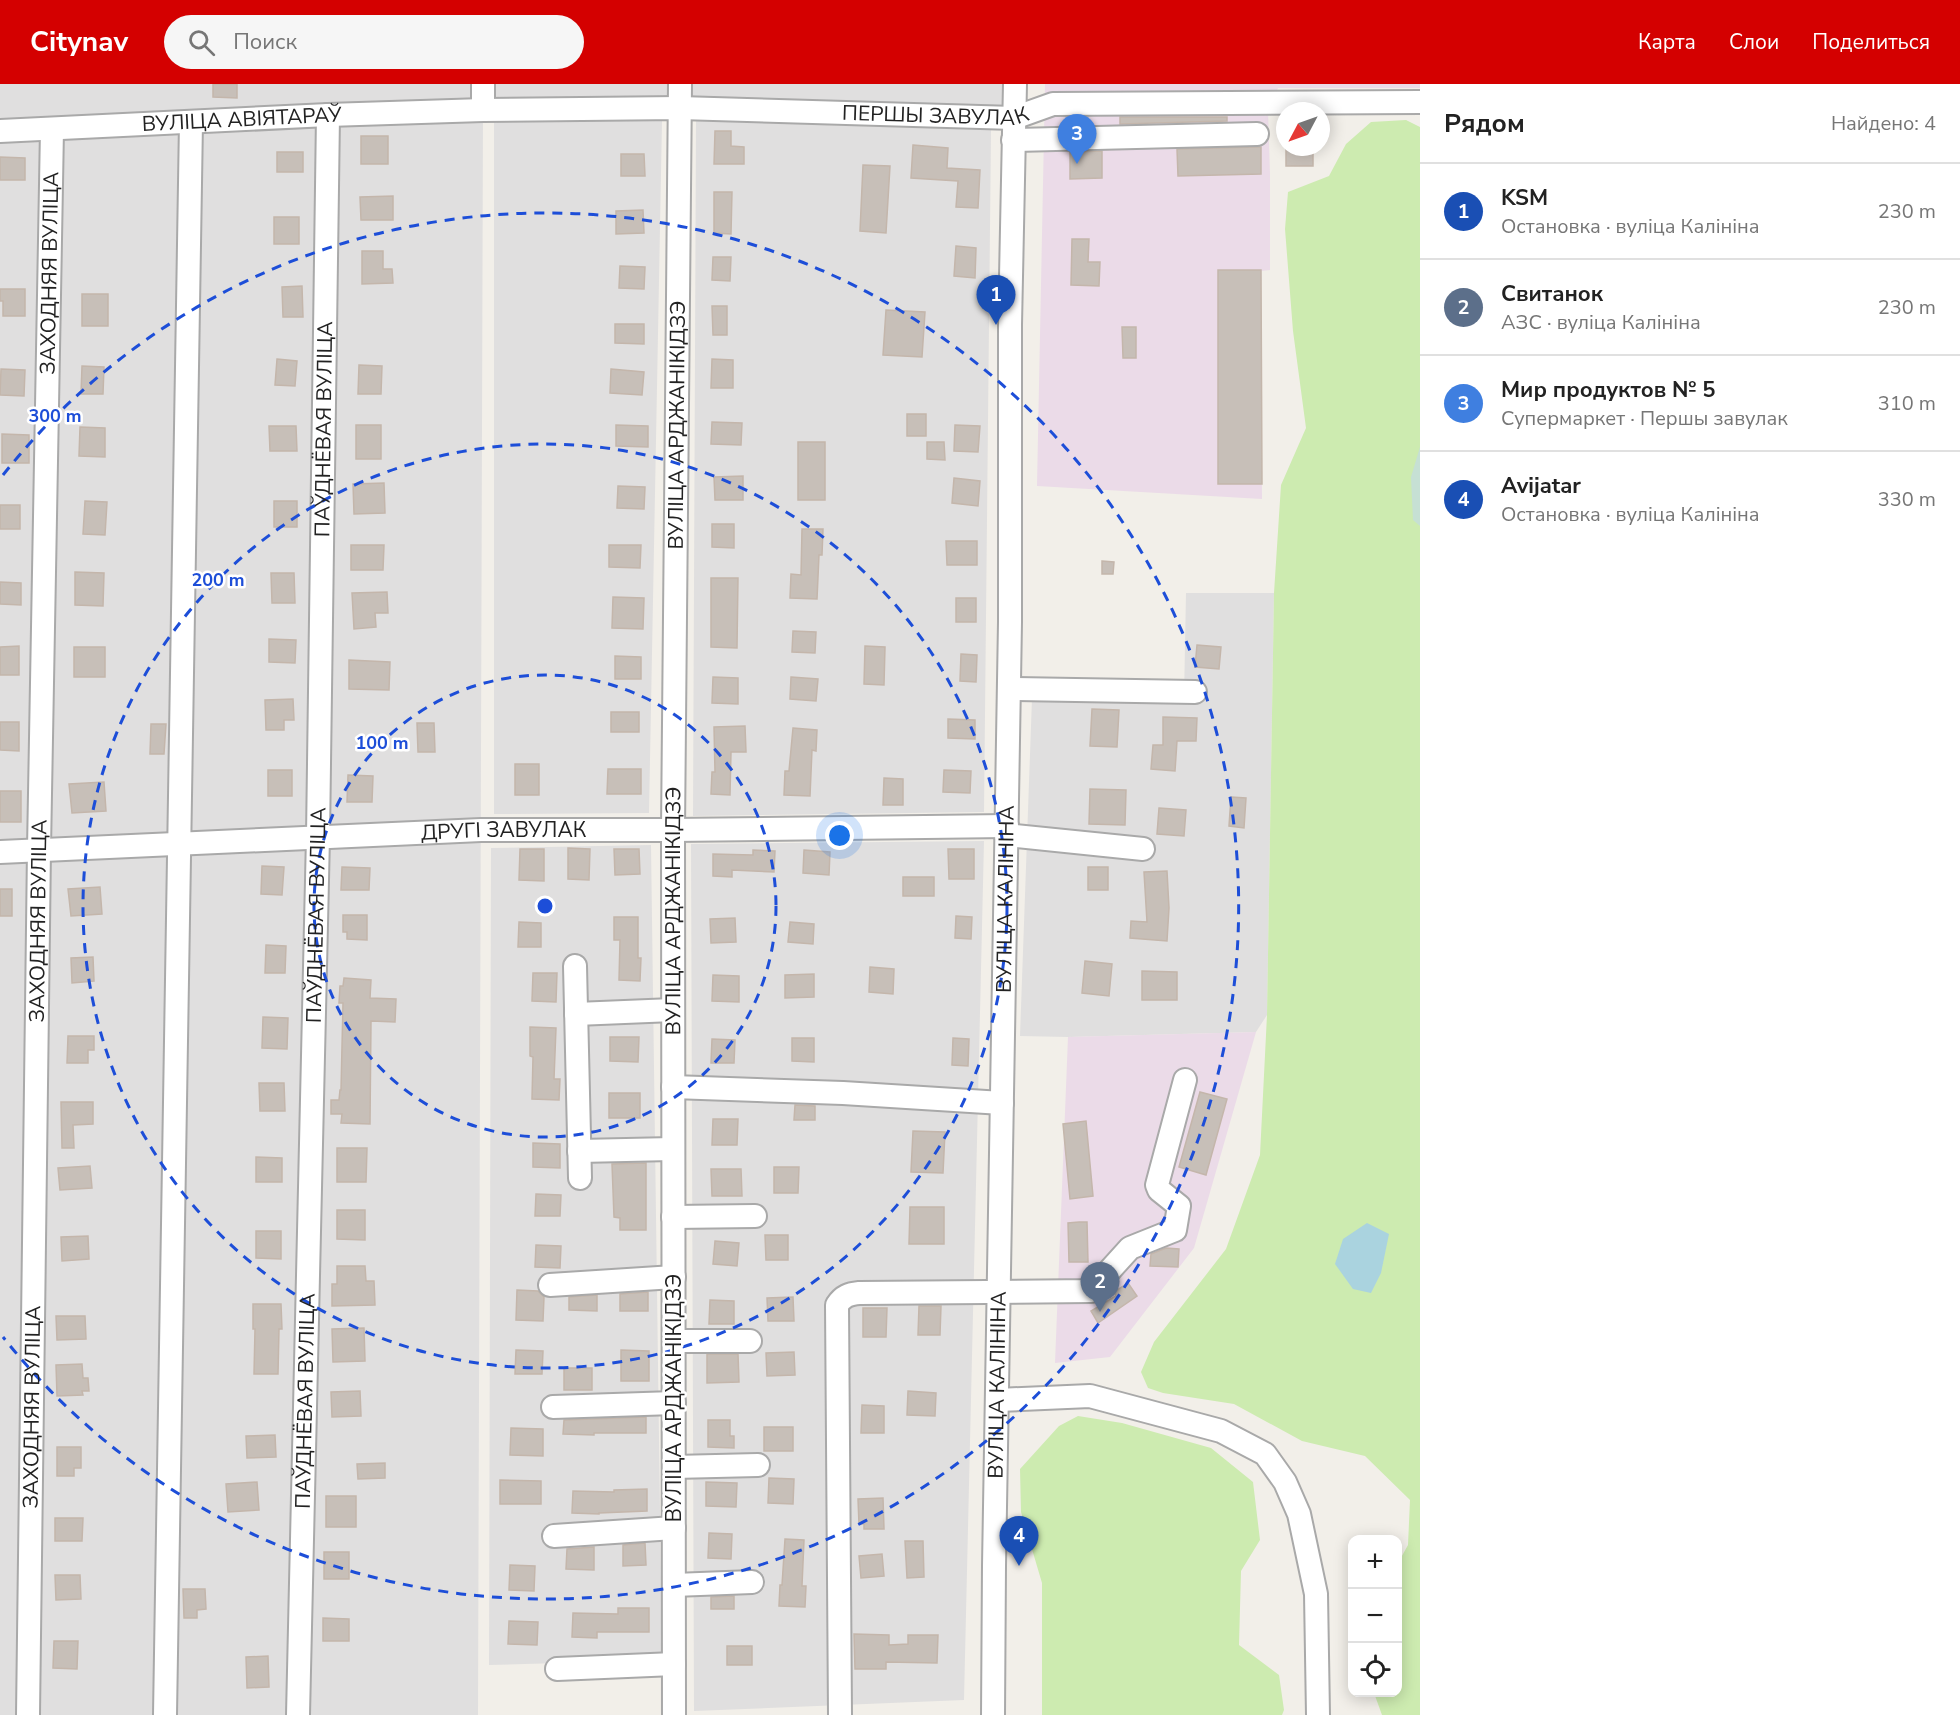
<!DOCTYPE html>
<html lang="ru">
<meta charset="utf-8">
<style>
:root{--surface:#fff;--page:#f6f6f6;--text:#222;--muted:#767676;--line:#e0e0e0;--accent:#d40000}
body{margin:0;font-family:"Nunito Sans",sans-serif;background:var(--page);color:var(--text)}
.controls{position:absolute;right:18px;bottom:18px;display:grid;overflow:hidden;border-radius:12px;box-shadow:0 3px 15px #0003}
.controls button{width:54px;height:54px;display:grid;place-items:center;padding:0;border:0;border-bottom:2px solid var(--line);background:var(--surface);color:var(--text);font:30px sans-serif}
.compass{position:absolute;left:1276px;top:18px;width:54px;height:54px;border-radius:50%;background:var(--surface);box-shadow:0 3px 15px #0003;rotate:229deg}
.you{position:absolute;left:840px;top:752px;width:21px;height:21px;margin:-15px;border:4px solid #fff;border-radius:50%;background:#1a73e8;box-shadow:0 0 0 9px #1a73e833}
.badge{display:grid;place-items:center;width:39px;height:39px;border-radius:50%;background:var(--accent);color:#fff;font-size:20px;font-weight:700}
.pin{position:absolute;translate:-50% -50px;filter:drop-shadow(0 2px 3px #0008)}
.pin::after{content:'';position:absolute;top:32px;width:21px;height:18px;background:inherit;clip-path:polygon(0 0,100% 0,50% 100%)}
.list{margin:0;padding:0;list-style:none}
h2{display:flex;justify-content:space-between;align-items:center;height:78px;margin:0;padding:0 24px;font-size:26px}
h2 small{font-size:20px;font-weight:400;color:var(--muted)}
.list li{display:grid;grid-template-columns:39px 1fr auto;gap:18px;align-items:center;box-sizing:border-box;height:96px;padding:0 24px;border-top:2px solid var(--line)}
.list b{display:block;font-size:22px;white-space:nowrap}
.list p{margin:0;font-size:20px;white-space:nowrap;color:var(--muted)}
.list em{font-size:20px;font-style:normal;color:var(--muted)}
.icon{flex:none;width:33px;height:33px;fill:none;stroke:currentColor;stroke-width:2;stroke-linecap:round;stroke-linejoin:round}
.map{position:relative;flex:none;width:1420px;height:1631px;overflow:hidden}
header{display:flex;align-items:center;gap:36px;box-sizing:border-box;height:84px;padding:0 30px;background:var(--accent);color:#fff}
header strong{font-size:28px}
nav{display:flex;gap:33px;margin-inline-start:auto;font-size:21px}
.search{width:420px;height:54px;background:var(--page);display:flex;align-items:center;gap:15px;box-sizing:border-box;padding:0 21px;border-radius:33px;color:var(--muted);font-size:22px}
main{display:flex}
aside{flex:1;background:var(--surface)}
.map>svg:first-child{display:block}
.residential{fill:#e0dfdf}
.industrial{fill:#ebdbe8}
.grass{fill:#cdebb0}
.wetland{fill:#c6e0d4}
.water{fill:#aad3df}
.building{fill:#c7bfb8;stroke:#c4b6ab;stroke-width:1.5}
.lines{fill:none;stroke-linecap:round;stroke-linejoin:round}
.minor-casing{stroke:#a9a9a9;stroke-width:26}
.minor{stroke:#fff;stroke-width:22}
.ring{fill:none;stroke:#1d4ed8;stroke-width:3;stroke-dasharray:10 8}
.labels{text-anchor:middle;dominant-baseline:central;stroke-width:5;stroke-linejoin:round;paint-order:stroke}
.street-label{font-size:21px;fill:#222;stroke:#fff}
.centre{fill:#1d4ed8;stroke:#fff;stroke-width:3}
.ring-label{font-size:18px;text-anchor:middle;font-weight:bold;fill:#1d4ed8;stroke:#fff;stroke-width:5;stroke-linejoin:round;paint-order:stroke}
</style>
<header>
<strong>Citynav</strong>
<div class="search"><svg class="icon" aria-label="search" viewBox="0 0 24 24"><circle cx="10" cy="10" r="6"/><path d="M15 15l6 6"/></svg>Поиск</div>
<nav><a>Карта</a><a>Слои</a><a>Поделиться</a></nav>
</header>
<main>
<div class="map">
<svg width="1420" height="1631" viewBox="0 0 1420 1631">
<rect width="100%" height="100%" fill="#f2efe9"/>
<path class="residential" d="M0 0H1015L1014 34 483 26 478 1631H0Z
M494 37H662L649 729 494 730Z
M696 37 991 46 984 728 693 732Z
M1186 509H1274L1267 931 1256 948 1068 953 1020 952 1032 614H1184Z
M984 757 964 1616 694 1627 691 760Z
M651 761 662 1576 489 1581 491 764Z"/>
<path class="industrial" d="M1045 0H1420V4H1278L1268 27 1270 90V186L1261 187 1262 415 1037 402Z
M1256 948 1194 1164 1110 1273 1055 1279 1068 953Z"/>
<path class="grass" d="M1406 36 1420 43V1631H1382L1374 1609 1398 1608V1479L1408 1461 1410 1416 1365 1372 1302 1357 1234 1320 1163 1309 1148 1304 1141 1288 1154 1258 1226 1165 1260 1071 1267 931 1274 509 1281 401 1306 344 1293 247 1285 145 1288 108 1329 92 1346 60 1371 38Z
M1078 1332 1122 1339 1211 1364 1253 1398 1260 1456 1241 1487 1239 1561 1279 1591 1284 1626 1282 1631H1042V1499L1021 1428 1020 1385 1059 1342Z"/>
<path class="wetland" d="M1420 363V442L1413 436 1411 393Z"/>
<path class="water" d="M1367 1139 1389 1150 1381 1189 1371 1209 1353 1205 1335 1180 1343 1155Z"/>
<path class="building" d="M213 0H237V14L213 13Z
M1120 33H1227V37L1120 40Z
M715 47H731V62L744 63V80H714Z
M361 52H388V80H361Z
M913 61 948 64 947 84 980 86 978 124 956 123 958 97 911 94Z
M1257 63H1261V90L1178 92 1177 65Z
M1286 63H1313V82H1286Z
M1102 67V94L1070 95V68Z
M277 68H303V88H277Z
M621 70H644L645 92H621Z
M0 73 25 74V96H0Z
M863 81 890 82 886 149 860 147Z
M714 108H732L731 150 714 149Z
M393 112V136H361L360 113Z
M643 126 644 149 616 150V127Z
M274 133H299V160H274Z
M1072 155H1089L1088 178H1100L1099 202 1071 201Z
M956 162 976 164 975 194 954 192Z
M362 167H383V185H392L393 199 362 200Z
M713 173H731L730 197 712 196Z
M620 182 645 183 644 205 619 204Z
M1218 186H1261L1262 400H1218Z
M302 202 303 233H283L282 203Z
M0 205H25V232H3V217H0Z
M82 210H108V242H82Z
M712 222H727V251H713Z
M886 226 925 228 922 273 883 271Z
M615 240H644V260L615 259Z
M1122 243H1136V274H1123Z
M277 275 297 277 295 302 275 301Z
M712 275 733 276V304H711Z
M359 281 382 282 381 310H358Z
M82 282 104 283 103 310H81Z
M1 285 25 286 24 312 0 311Z
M611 285 644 288 642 311 610 309Z
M907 330H926V352H907Z
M712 338 742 339 741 361 711 360Z
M356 341H381V375H356Z
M616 341 648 342V363L616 362Z
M955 341 980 342 978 368 954 367Z
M269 342H296L297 367H270Z
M80 343 105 344V373L79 372Z
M2 350 29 351V379H2Z
M798 358H825V416H798Z
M927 358H944L945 376 927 375Z
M743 392V416H715L714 393Z
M954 394 980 397 978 422 952 419Z
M384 399 385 429 354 430 353 400Z
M618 402 645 403 644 425 617 424Z
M85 417 107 418 105 451 83 450Z
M274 417H297V443H274Z
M0 421H20V445H0Z
M712 440H734V464L712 463Z
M802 445H823L822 471H819L817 515 790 514 791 490 801 491Z
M946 457H977V481H947Z
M351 461H384L383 486H351Z
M609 461H641L640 484 609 483Z
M1102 477 1114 478 1113 490H1102Z
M75 488 104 489 103 522 75 521Z
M271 489H294L295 519H272Z
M711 494H738L737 564 711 563Z
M0 498 21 499V521L0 520Z
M387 508 388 529H375L376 543 354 545 352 509Z
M613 513 644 514 643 545 612 544Z
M956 514H976V538H956Z
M793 547 816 548 815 569 792 568Z
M269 555 296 556 295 579 269 578Z
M1197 561 1221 563 1219 585 1195 583Z
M19 562V591H0V563Z
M865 562 885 563 884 601 864 600Z
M74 563H105V593H74Z
M961 570 977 571 976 598 960 597Z
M615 572 641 573V595H615Z
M349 576 390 578 389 606 349 605Z
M713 593 738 594V620L712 619Z
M791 593 818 595 816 617 790 615Z
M293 615 294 636H284V646H266L265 616Z
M1092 625 1119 626 1117 663 1090 662Z
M611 628H639V648H611Z
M1163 633 1197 634 1196 657H1177L1175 687 1151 685 1153 661H1163Z
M948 635 975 636V655L948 654Z
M0 638H19V667L0 666Z
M417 639H434L435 668H418Z
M151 640H166L164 670H150Z
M745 642 746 668H731L730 711 711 710 712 688H715L714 643Z
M793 644 817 646 816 667 812 666 810 712 784 711 785 687H789Z
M515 680H539V711H515Z
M608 685H641V710H607Z
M268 686H292V712H268Z
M944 686 971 687 970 709 943 708Z
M348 691 373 692 372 718H347Z
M884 694 903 695V721H883Z
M104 698 106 727 72 729 69 700Z
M1090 705 1126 706 1125 741 1089 740Z
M0 707H21V738H0Z
M1231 713 1246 714 1244 744 1229 742Z
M1159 724 1186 726 1184 752 1157 750Z
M568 764 590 765 589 796 568 795Z
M520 765H544V797L519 796Z
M614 765H639L640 790 615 791Z
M948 765H974V795H949Z
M753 766 775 767 774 788 732 786V793L713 792V770L753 771Z
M804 766 830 768 829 791 803 789Z
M262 782 284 783 282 811 261 810Z
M342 783 370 784 369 806H341Z
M1088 783H1108V806H1088Z
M1167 787 1169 824 1167 857 1130 854 1131 837 1147 838 1144 788Z
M903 793H934V812H903Z
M100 803 102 830 71 832 68 805Z
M0 805H12V832H0Z
M343 831H367V856L347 855V848H343Z
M956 832 972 833 971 855 955 854Z
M614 833H638V874H641L640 897 619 896 620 856H614Z
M735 834 736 858 711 859 710 835Z
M519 838 541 839V863H518Z
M790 838 814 840 813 860 788 858Z
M266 861 286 862 285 889H265Z
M93 873 94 897 72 899 71 874Z
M1085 877 1112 880 1109 912 1082 909Z
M870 883 894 885 893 910 869 908Z
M1142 887 1177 888V916H1142Z
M533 889H557L556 918 532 917Z
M814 890V913L785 914V891Z
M713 891 739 892V918L712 917Z
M344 894 371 896 370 914 396 915 395 938 371 937 370 1040 341 1039 342 1030H331V1016H339L340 1006H341L343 919H339L340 902H343Z
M263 933 288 934 287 965 262 964Z
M530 943 556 944 554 995H560L559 1016 532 1015 533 973 530 972Z
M68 952H94V966H88V979H67Z
M610 953H639L638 978 610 977Z
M792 954H814V978L792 977Z
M953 954 969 955 968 982 952 981Z
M712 955 735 956 734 979H711Z
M259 999H284L285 1027H260Z
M1200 1008 1227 1015 1206 1091 1179 1083Z
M609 1009H640V1034H609Z
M61 1018H93V1040L73 1041 74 1064H62Z
M795 1021 815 1022V1036H794Z
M713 1035H738L737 1061H712Z
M1086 1037 1093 1112 1070 1115 1063 1040Z
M913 1047 945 1048 943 1089 911 1088Z
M533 1059 560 1060V1084L533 1083Z
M337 1064H367L366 1098H337Z
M256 1073 282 1074V1098H256Z
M646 1079V1146H620V1134L614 1133 612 1080Z
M90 1082 92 1104 60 1106 58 1084Z
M774 1083H799L798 1109H774Z
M711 1085H741L742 1112H712Z
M536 1110 561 1111 560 1132H535Z
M910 1123H944V1160H909Z
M337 1126H365V1156L337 1155Z
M1079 1138H1087L1088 1178H1069L1068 1139Z
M256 1147H281V1175L256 1174Z
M765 1151H788V1176H766Z
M88 1152 89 1175 62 1177 61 1153Z
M715 1157 739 1159 737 1182 713 1180Z
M536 1161 561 1162 560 1184 535 1183Z
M1166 1164 1179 1165 1178 1183 1150 1182 1151 1170Z
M337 1182H365L366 1197H374L375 1221 332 1222V1200H337Z
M1128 1199 1137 1212 1098 1239 1091 1227 1116 1212 1114 1208Z
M517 1206 538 1207 544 1213 543 1237 516 1236Z
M648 1208V1227H620V1210Z
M597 1211V1227L569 1226V1213Z
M793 1213 794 1237H768L767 1214Z
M710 1216 734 1217V1240H709Z
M253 1220H281L282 1245H279L278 1290H254L255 1245H253Z
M919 1222H941L940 1251H918Z
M863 1224H887L886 1253H863Z
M56 1232H85L86 1255 57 1256Z
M364 1244 365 1277 333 1278 332 1245Z
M516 1266 543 1267 542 1290H515Z
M621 1266 649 1267V1297H621Z
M794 1268 795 1291 767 1292 766 1269Z
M707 1270H738L739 1298 707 1299Z
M82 1280 83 1294H88L89 1307H82L83 1311 57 1312 56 1281Z
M564 1284H592V1306H564Z
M360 1307 361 1332 332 1333 331 1308Z
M908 1307 936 1309 935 1332 907 1331Z
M862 1321 884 1322V1349H861Z
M646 1333V1349H594V1351L563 1350 564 1336Z
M708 1336H730V1352H734V1364L708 1363Z
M764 1343H793V1367H764Z
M511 1344 543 1345V1372L510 1371Z
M275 1351 276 1373 247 1374 246 1352Z
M57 1363H81V1384H74V1392H57Z
M385 1379V1394L358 1395 357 1380Z
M769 1394 794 1395 793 1420 768 1419Z
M500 1396 541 1397V1420H500Z
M257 1398 259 1426 228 1428 226 1400Z
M706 1398 737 1399 736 1423 706 1422Z
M647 1405V1427L599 1429V1430L572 1429 573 1407 614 1408V1406Z
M326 1412H356V1443H326Z
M883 1414 884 1445H864V1440H859L858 1415Z
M55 1434H83L82 1457H55Z
M709 1449 732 1450 731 1475 708 1474Z
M785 1455 804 1456 802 1502H806L805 1523 779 1522 780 1501H782Z
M905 1457H923L924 1493 907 1494Z
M645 1459 646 1481 623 1482V1461Z
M594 1463V1486L566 1485 567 1465Z
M324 1468H349V1495H324Z
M882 1470 884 1492 861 1494 859 1472Z
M510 1481 535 1482 534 1507 509 1506Z
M55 1491H80L81 1515 56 1516Z
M183 1505H205L206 1525 197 1526V1534H184Z
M734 1512V1525H711V1513Z
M618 1524H649V1548H597V1554L572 1553 573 1529 618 1530Z
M323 1534 349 1535V1557H323Z
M509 1537 538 1538 537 1561 508 1560Z
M854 1550 889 1551V1561L908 1560V1551H938L937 1579 886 1578V1585H855Z
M54 1557H78L77 1585 53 1584Z
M727 1562H752V1581H727Z
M268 1572 269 1603 247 1604 246 1573Z"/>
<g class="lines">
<defs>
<g id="minor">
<path d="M483 0V26"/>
<path id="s1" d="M0 47 328 31 483 26 680 24 1014 34 1053 20 1420 18"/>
<path d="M1013 56 1257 50"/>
<path d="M1009 605 1195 608"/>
<path d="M1006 751 1143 765"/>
<path id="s2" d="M0 768 481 746H673L1007 742"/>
<path d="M575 882 580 1094"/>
<path d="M576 930 673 926"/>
<path d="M673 1003 843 1009 1002 1019"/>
<path d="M579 1067 673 1065"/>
<path d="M673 1133 755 1132"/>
<path d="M550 1201 674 1193"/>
<path d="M674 1257H750"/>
<path d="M998 1316 1090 1312 1221 1347 1265 1370 1285 1398 1299 1430 1316 1510 1318 1631"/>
<path d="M553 1323 674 1319"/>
<path d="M674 1383 758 1381"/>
<path d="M554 1452 674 1444"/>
<path d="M674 1501 752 1498"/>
<path d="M557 1585 674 1580"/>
<path id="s3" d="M28 1631 39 765 52 45"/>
<path d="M165 1631C170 1100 180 569 191 38"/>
<path id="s4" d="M298 1631 318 752 328 31"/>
<path id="s5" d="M674 1631 673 746 680 0"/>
<path d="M840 1631 837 1221C843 1212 849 1210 859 1209L1091 1207 1130 1164 1175 1146 1179 1122 1159 1106 1157 1101 1185 996"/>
<path id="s6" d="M993 1631 994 1482 1010 538V241L1015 0"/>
</g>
</defs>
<use href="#minor" class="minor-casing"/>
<use href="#minor" class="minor"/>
</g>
<g class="ring">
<circle cx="545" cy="822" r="231"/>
<circle cx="545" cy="822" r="462"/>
<path d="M3 391A693 693 0 1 1 3 1253"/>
</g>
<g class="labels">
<g class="street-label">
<text stroke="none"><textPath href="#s1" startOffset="936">ПЕРШЫ ЗАВУЛАК</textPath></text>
<text stroke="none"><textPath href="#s1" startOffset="242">ВУЛІЦА АВІЯТАРАЎ</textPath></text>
<text stroke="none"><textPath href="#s3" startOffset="1442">ЗАХОДНЯЯ ВУЛІЦА</textPath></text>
<text stroke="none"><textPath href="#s5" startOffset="1290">ВУЛІЦА АРДЖАНІКІДЗЭ</textPath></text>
<text stroke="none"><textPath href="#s4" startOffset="1286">ПАЎДНЁВАЯ ВУЛІЦА</textPath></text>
<text stroke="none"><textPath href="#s2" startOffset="504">ДРУГІ ЗАВУЛАК</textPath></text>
<text stroke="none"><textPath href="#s6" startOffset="816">ВУЛІЦА КАЛІНІНА</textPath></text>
<text stroke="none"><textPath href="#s5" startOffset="804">ВУЛІЦА АРДЖАНІКІДЗЭ</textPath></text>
<text stroke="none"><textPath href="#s4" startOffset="800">ПАЎДНЁВАЯ ВУЛІЦА</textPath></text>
<text stroke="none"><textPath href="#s3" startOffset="794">ЗАХОДНЯЯ ВУЛІЦА</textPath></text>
<text stroke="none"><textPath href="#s6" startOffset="330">ВУЛІЦА КАЛІНІНА</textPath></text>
<text transform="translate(674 1314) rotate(-90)">ВУЛІЦА АРДЖАНІКІДЗЭ</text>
<text stroke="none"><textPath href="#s4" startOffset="314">ПАЎДНЁВАЯ ВУЛІЦА</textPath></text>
<text stroke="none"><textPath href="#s3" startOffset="308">ЗАХОДНЯЯ ВУЛІЦА</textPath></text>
</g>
</g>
<circle cx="545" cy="822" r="9" class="centre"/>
<g class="ring-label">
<text x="55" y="338">300 m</text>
<text x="218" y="502">200 m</text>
<text x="382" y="665">100 m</text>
</g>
</svg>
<div class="controls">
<button>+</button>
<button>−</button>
<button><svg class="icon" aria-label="locate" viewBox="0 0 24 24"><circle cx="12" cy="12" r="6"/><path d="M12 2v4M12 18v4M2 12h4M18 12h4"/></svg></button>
</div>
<svg class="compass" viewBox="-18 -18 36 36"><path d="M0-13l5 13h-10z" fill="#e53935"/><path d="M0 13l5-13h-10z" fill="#767676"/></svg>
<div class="you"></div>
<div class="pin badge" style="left:996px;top:241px;background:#1a4fb4">1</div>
<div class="pin badge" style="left:1100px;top:1228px;background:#5c6f8a">2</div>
<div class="pin badge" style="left:1077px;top:80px;background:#3f7fe0">3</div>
<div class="pin badge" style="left:1019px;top:1482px;background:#1a4fb4">4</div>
</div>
<aside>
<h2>Рядом<small>Найдено: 4</small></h2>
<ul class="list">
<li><span class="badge" style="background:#1a4fb4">1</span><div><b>KSM</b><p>Остановка · вуліца Калініна</p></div><em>230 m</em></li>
<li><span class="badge" style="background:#5c6f8a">2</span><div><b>Свитанок</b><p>АЗС · вуліца Калініна</p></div><em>230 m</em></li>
<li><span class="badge" style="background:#3f7fe0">3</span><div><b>Мир продуктов № 5</b><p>Супермаркет · Першы завулак</p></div><em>310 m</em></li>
<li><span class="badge" style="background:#1a4fb4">4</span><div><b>Avijatar</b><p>Остановка · вуліца Калініна</p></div><em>330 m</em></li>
</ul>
</aside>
</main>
